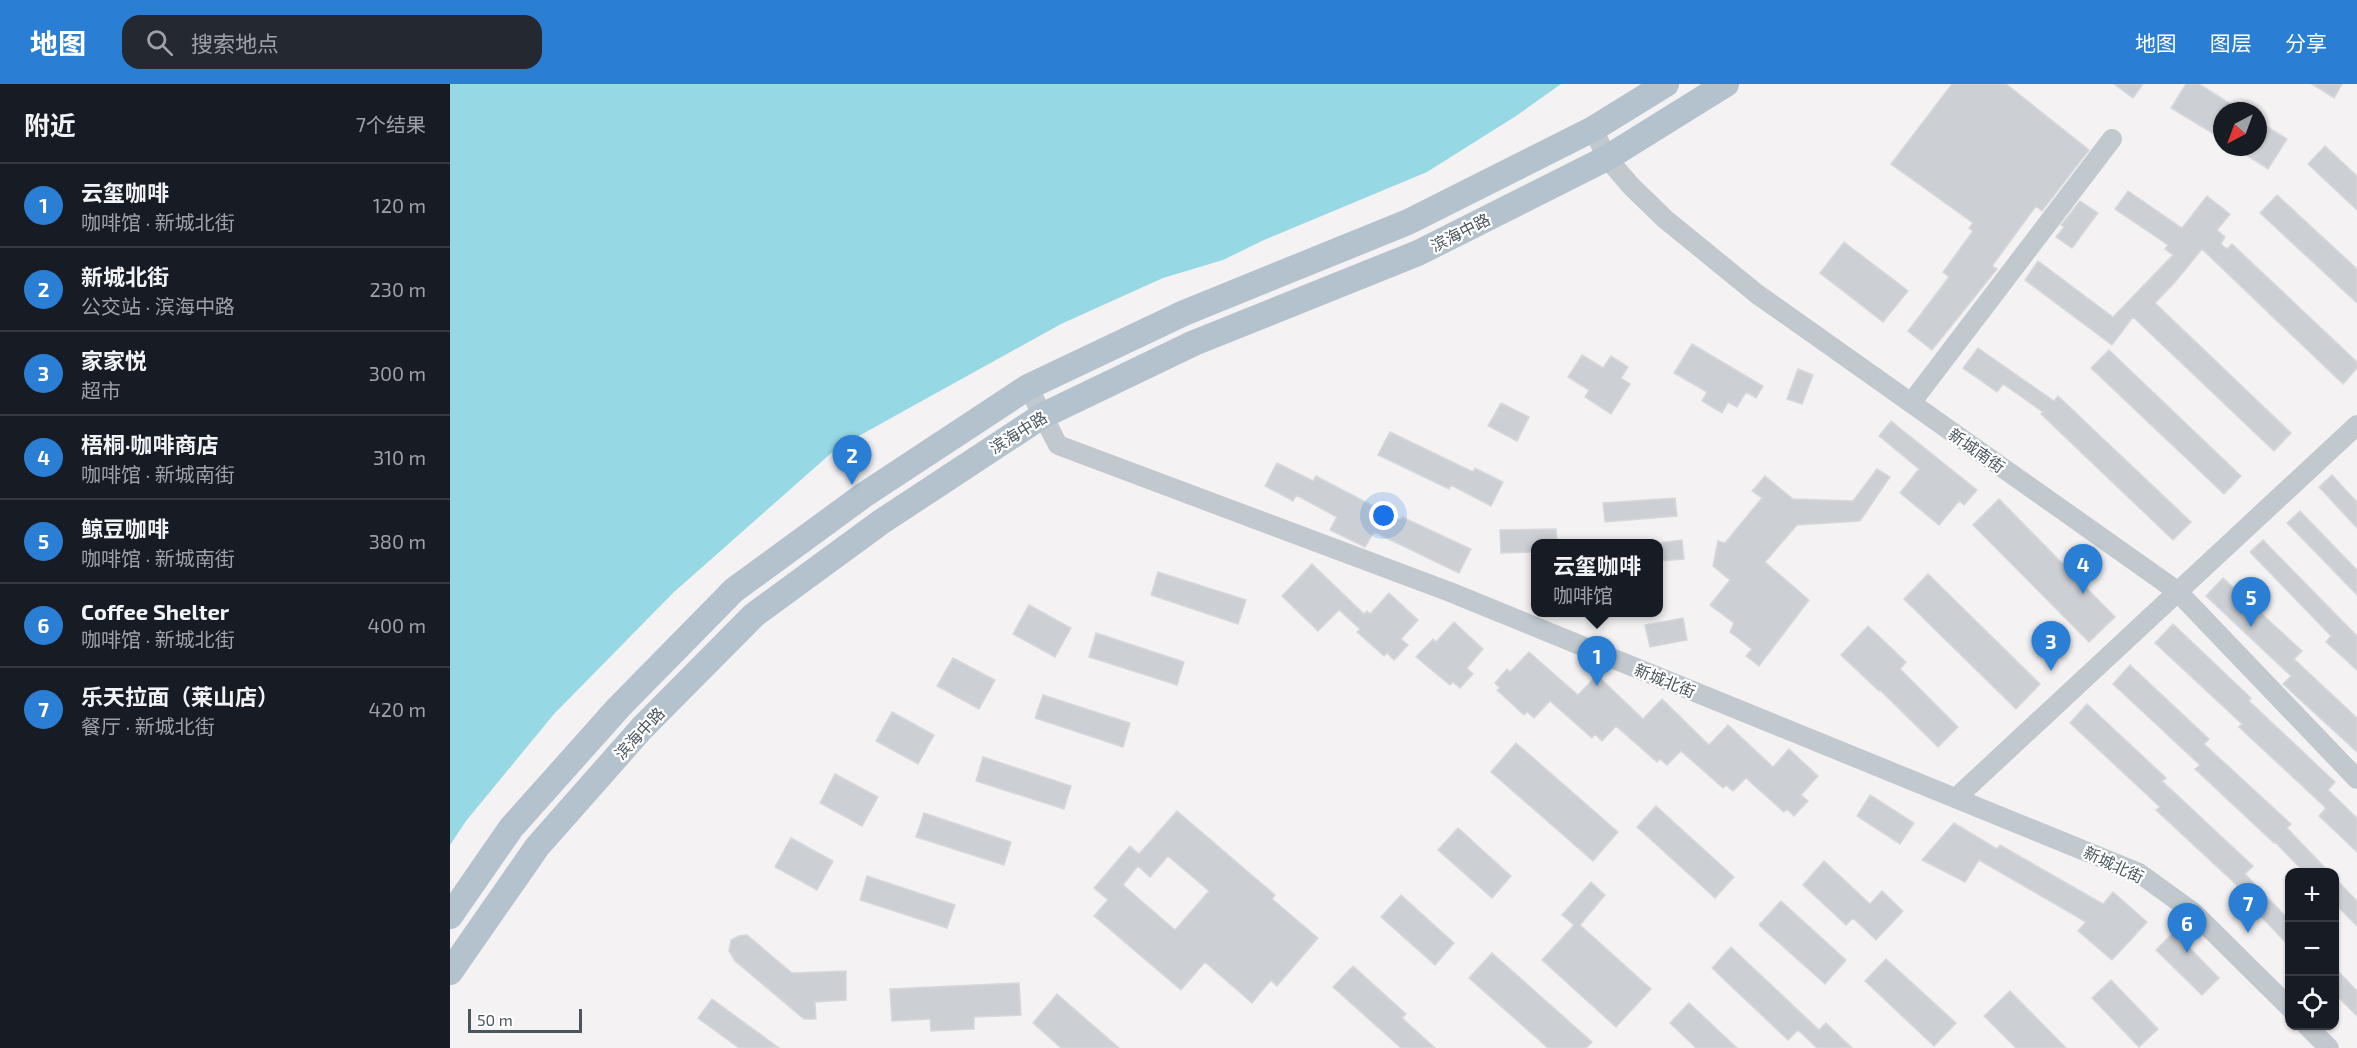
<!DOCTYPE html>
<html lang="zh">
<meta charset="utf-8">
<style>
:root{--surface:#171b24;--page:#242831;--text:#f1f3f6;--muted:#9ea1a6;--line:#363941;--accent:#2a7fd5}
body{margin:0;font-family:"Exo 2","Noto Sans SC",sans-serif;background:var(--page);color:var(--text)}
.controls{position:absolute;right:18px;bottom:18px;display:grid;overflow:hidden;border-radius:12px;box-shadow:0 2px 4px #0004}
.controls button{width:54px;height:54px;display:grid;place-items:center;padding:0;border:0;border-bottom:2px solid var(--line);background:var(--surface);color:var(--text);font:30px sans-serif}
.compass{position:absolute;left:1763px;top:18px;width:54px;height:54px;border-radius:50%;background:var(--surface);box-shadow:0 2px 4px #0004;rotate:221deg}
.scale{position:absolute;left:18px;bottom:15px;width:114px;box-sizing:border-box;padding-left:6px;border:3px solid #4b565d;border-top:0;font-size:16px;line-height:21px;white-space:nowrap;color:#4b565d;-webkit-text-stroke:4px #fff;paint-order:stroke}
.you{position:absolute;left:934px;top:432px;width:21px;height:21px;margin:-15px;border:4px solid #fff;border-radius:50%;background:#1a73e8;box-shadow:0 0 0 9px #1a73e833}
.badge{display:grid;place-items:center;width:39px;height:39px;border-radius:50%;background:var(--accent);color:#fff;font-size:20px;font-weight:700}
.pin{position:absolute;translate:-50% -50px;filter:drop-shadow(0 2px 3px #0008)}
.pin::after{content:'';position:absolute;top:32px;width:21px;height:18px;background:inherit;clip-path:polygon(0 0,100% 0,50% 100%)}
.popup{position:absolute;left:1081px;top:455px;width:132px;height:78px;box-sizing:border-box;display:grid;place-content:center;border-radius:12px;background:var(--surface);filter:drop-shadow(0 2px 4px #0005);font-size:20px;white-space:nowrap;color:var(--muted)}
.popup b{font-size:22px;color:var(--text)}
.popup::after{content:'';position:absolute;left:50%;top:100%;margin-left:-12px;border:12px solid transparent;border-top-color:var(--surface)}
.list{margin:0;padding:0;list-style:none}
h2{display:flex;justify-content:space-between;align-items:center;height:78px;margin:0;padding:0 24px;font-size:26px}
h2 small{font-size:20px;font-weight:400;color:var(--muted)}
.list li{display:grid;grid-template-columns:39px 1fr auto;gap:18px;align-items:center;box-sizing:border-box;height:84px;padding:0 24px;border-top:2px solid var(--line)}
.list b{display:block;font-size:22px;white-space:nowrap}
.list p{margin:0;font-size:20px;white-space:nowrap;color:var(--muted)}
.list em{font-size:20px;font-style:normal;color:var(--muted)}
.icon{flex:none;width:33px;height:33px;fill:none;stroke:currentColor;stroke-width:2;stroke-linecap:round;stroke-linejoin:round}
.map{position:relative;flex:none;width:1907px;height:964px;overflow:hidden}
header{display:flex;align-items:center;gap:36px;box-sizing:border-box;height:84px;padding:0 30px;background:var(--accent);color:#fff}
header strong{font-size:28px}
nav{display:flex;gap:33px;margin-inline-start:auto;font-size:21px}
.search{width:420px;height:54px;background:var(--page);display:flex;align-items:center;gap:15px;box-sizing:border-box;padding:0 21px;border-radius:18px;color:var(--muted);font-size:22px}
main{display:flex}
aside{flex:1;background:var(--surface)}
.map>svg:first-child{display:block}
.water{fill:#96d9e5}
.building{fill:#cccfd3;stroke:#d6d8dc;stroke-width:1.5;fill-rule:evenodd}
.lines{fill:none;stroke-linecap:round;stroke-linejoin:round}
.minor{stroke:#c1c9cf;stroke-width:20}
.major{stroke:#b4c2cd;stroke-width:26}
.labels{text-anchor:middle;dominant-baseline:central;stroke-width:4.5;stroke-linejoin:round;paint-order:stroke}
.street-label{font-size:16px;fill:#4b565d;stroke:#fff}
</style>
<header>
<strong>地图</strong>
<div class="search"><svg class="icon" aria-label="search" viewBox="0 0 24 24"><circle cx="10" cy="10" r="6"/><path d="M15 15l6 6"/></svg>搜索地点</div>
<nav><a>地图</a><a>图层</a><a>分享</a></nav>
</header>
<main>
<aside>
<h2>附近<small>7个结果</small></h2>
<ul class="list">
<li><span class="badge">1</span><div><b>云玺咖啡</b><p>咖啡馆 · 新城北街</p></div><em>120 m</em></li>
<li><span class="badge">2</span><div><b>新城北街</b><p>公交站 · 滨海中路</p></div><em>230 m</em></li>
<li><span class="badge">3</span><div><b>家家悦</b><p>超市</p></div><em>300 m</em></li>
<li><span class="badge">4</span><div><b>梧桐·咖啡商店</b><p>咖啡馆 · 新城南街</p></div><em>310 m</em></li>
<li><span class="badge">5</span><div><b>鲸豆咖啡</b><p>咖啡馆 · 新城南街</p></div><em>380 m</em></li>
<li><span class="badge">6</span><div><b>Coffee Shelter</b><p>咖啡馆 · 新城北街</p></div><em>400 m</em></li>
<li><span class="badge">7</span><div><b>乐天拉面（莱山店）</b><p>餐厅 · 新城北街</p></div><em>420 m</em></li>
</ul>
</aside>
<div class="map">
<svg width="1907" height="964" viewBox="0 0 1907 964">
<rect width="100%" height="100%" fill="#f4f2f2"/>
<path class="water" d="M0 0H1111L1066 32 977 88 814 156 773 176 713 194 611 240 387 364 224 508 104 630 16 737 0 761Z"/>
<path class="building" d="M1502 0H1556L1639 66 1592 127 1586 122 1542 182 1547 185 1482 266 1458 247 1499 193 1493 188 1523 147 1519 144 1523 139 1441 80Z
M1664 0H1693L1683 14Z
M1736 0H1749L1792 27H1772V55L1721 24Z
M1862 0H1892L1884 14Z
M1808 37 1837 55 1818 85 1784 63H1808Z
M1875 62 1907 92V126L1858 80Z
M1678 107 1732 144 1757 112 1780 130 1767 146 1775 153 1771 160 1777 165 1782 160 1907 278V284L1893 300 1752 165 1726 197 1705 219 1841 349 1824 367 1683 233 1662 261 1575 196 1588 177 1663 233 1723 171 1715 165 1718 161 1665 125Z
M1827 111 1907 185V219L1810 129Z
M1630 117 1648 129 1622 164 1606 153 1614 143 1611 141Z
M1394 158 1458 207 1433 238 1370 189Z
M1242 260 1313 302 1306 314 1296 308 1287 323 1278 318 1272 329 1252 317 1257 308 1224 289Z
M1528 264 1604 317 1608 312 1741 438 1723 456 1591 330 1593 328 1553 300 1547 308 1513 284Z
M1659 266 1791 392 1774 410 1641 284Z
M1132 271 1153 284 1161 272 1178 283 1171 294 1180 300 1161 330 1135 313 1139 306 1118 293Z
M1348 285 1363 291 1352 320 1337 315Z
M1051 319 1079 333 1067 357 1038 342Z
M1441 337 1527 406 1514 421 1509 417 1489 441 1450 409 1469 385 1429 352Z
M940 348 1023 388 1025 384 1053 398 1041 422 1001 401 999 405 928 371Z
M827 379 863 397 866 392 950 436 952 433 1021 465 1009 489 924 448 915 463 880 446 887 433 846 411 843 417 815 402Z
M1427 385 1440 393 1410 437 1347 441 1315 478 1359 516 1309 582 1296 572 1302 565 1280 548 1284 539 1260 521 1280 496 1263 482 1268 457 1275 459 1312 414 1302 407 1315 392 1343 415 1403 417Z
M1882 391 1907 418V444L1869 403Z
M1225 414 1227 432 1155 438 1153 419Z
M1549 415 1665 533 1639 558 1523 441Z
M1850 427 1907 486V511L1837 439Z
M1106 445 1107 459H1086V468L1051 469 1050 446Z
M1232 456 1234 475 1209 477V459Z
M1813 456 1907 552V586L1876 558 1881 552 1800 468Z
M862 480 914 530 917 527 920 530 939 509 968 536 951 555 958 561 944 576 937 569 934 572 907 548 910 545 889 526 868 547 832 512Z
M708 488 796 516 788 540 701 511Z
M1478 490 1590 600 1566 625 1454 515Z
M1773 494 1852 567 1844 575 1907 634V668L1833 600 1841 592 1756 512Z
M579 521 621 544 605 573 563 550Z
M1233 534 1237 556 1200 563 1195 541Z
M1004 538 1033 565 1017 584 1023 590 1010 604 1003 598 1000 601 966 573 983 555 986 558Z
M1723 540 1801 614 1799 617 1885 698 1878 706 1907 734V768L1869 732 1876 724 1789 643 1792 640 1705 559Z
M1418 542 1456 578 1450 585 1508 643 1488 663 1430 606 1429 607 1391 571Z
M646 549 734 578 727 601 639 573Z
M1079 568 1128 611 1147 591 1193 635 1212 615 1259 661 1278 641 1323 683 1339 665 1368 692 1351 711 1358 717 1344 732 1337 725 1334 728 1296 694 1283 707 1276 701 1273 704 1231 667 1217 681 1210 675 1207 678 1166 642 1152 657 1145 650 1142 654 1100 617 1084 634 1077 628 1074 631 1047 606 1050 604 1045 599 1057 585 1060 588Z
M503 574 545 596 529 625 487 602Z
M1680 581 1759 655 1754 660 1841 740 1837 744 1880 789H1855L1825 758 1824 759 1745 685 1750 681 1663 600Z
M593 611 680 639 673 663 585 634Z
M1637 620 1716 694 1712 697 1803 782 1795 790 1839 836V862L1788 808 1791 805 1706 726 1710 723 1620 639Z
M442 628 484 651 468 680 426 657Z
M1066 659 1168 748 1143 777 1041 688Z
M533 673 621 702 614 725 526 697Z
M385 690 428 713 412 742 370 719Z
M1420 711 1464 739 1450 760 1407 732Z
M1206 722 1284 793 1265 814 1187 743Z
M727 727 825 811 822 815 868 854 827 902 821 896 802 919 755 878 731 906 644 832 658 816 644 804 680 762 689 770ZM718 772 759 807 725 846 673 801 688 782 700 793Z
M474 729 561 758 554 781 466 753Z
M1504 739 1547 765 1550 761 1653 820 1663 808 1697 838 1662 876 1628 847 1636 838 1529 776 1515 798 1472 776Z
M1008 744 1061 792 1042 814 988 766Z
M341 754 383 777 367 806 325 783Z
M1374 777 1420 820 1432 807 1453 827 1426 856 1403 834 1396 841 1353 801Z
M417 792 505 821 497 844 410 816Z
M1884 793 1907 817V842L1884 819Z
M1141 798 1155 811 1130 841 1201 905 1166 943 1092 876 1124 841 1112 831Z
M951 811 1004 859 985 881 931 833Z
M1331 817 1396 876 1375 900 1309 841Z
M1724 848 1769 894 1752 911 1706 866Z
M297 851 342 889 396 887V916L365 918 366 935H354L285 877 279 867 281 856 289 852Z
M1281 863 1369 946 1376 939 1402 964H1367L1348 946 1338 956 1262 884Z
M1042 869 1142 958 1136 964H1098L1019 894Z
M1436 875 1506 939 1484 962 1415 897Z
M903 882 956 930 952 934 985 964H951L883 903Z
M1884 883 1907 907V932L1884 909Z
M1661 896 1708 945 1689 963 1642 914Z
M569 899 571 931 524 933V945L481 947 480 935 442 937 440 905Z
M1560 907 1616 964H1566L1534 932Z
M607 910 669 964H611L583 939Z
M262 915 329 964H289L248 934Z
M1239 919 1287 964H1246L1220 939Z"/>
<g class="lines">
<path class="minor" d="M1143 45 1157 74 1181 102 1215 135 1307 210 1727 507 1907 695
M578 303 608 361 1000 508 1689 789 1743 828 1840 924
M1461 319 1662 55
M1506 714 1907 341
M1857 942 1879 964"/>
<path class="major" d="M0 832 61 744 169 623 284 506 414 411 578 303 734 229 958 138 1143 45 1216 0
M0 888 87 763 192 644 304 531 431 438 592 332 744 259 968 169 1157 74 1276 0"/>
</g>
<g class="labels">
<g class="street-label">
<text transform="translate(1010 148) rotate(-27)">滨海中路</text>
<text transform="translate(568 348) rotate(-32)">滨海中路</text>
<text transform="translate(1527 366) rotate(35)">新城南街</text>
<text transform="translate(1215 596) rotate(22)">新城北街</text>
<text transform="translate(189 649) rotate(-47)">滨海中路</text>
<text transform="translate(1664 780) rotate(25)">新城北街</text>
</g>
</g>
</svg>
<div class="controls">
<button>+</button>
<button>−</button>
<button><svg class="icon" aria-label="locate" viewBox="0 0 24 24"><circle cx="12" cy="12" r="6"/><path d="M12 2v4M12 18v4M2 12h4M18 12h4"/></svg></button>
</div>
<svg class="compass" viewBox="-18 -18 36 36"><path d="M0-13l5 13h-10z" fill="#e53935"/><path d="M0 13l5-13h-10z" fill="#9ea1a6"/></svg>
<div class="scale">50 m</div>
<div class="you"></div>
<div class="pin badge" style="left:1147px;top:602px">1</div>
<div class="popup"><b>云玺咖啡</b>咖啡馆</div>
<div class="pin badge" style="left:402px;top:401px">2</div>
<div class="pin badge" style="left:1601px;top:587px">3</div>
<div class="pin badge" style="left:1633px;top:510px">4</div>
<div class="pin badge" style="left:1801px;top:543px">5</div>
<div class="pin badge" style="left:1737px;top:869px">6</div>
<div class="pin badge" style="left:1798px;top:849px">7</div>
</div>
</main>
